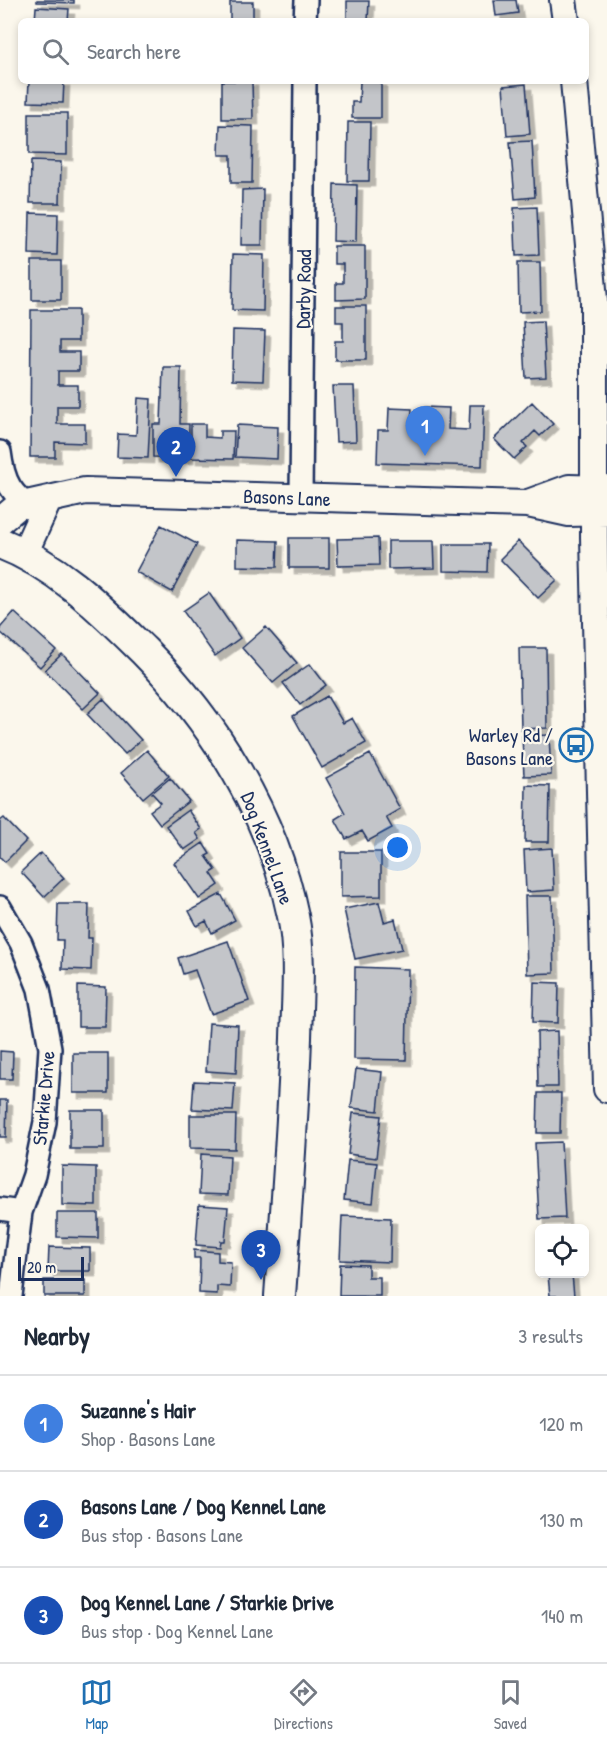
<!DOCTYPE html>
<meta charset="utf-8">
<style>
:root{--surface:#fff;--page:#f2f2f3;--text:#1f2937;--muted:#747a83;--line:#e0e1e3;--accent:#1f6fb2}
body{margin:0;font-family:"Patrick Hand",sans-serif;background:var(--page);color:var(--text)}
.controls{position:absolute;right:18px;bottom:18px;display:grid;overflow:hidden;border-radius:9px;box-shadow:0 3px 9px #0003}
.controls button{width:54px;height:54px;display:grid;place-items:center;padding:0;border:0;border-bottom:2px solid var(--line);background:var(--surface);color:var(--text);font:30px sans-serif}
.scale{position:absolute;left:18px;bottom:15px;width:66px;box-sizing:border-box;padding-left:6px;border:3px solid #1b2f5e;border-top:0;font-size:16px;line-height:21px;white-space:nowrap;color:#1b2f5e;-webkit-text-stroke:4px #fbf7ec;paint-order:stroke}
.you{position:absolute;left:398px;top:848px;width:21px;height:21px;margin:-15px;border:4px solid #fff;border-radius:50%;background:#1a73e8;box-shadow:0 0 0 9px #1a73e833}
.badge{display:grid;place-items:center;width:39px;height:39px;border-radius:50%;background:var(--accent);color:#fff;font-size:20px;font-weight:700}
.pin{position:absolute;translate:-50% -50px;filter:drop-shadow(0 2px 3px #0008)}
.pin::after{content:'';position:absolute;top:32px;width:21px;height:18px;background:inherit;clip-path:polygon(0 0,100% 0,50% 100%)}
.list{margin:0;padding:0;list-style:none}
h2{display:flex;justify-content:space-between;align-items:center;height:78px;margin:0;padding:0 24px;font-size:26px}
h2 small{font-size:20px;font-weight:400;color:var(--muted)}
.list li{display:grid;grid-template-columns:39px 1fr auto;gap:18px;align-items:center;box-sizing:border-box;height:96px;padding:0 24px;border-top:2px solid var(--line)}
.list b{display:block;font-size:22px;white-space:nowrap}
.list p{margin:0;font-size:20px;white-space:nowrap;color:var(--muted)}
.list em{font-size:20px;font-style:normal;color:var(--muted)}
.icon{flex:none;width:33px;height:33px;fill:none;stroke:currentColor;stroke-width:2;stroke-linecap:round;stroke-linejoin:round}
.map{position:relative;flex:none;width:607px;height:1296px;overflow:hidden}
.search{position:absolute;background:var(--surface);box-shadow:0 3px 9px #0003;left:18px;right:18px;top:18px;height:66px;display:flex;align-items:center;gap:15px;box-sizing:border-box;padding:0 21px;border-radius:9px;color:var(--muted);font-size:22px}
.sheet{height:366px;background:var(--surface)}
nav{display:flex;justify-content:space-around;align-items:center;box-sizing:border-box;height:84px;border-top:2px solid var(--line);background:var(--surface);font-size:16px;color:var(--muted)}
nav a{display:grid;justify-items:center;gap:3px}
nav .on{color:var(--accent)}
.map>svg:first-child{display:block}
.building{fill:#c3c5c9;stroke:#1b2f5e;stroke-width:1.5;filter:url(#shadow)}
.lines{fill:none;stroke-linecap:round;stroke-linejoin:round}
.minor-casing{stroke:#1b2f5e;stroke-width:26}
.tertiary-casing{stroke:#1b2f5e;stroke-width:30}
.secondary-casing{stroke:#1b2f5e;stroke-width:34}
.minor{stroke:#fbf7ec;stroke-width:21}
.tertiary{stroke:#fbf7ec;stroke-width:26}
.secondary{stroke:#fbf7ec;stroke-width:30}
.labels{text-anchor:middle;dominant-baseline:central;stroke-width:4.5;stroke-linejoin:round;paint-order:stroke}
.street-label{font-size:20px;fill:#1b2f5e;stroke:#fbf7ec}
.poi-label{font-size:20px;fill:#1b2f5e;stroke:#fbf7ec;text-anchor:end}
</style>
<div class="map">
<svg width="607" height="1296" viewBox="0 0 607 1296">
<defs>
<filter id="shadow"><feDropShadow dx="5.5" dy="5.5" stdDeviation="0" flood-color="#0004"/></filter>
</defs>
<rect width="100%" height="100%" fill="#fbf7ec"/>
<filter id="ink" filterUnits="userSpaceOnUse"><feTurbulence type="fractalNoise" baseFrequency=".0167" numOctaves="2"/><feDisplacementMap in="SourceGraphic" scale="12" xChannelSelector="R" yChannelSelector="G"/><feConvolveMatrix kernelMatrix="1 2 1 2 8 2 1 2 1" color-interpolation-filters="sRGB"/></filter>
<g filter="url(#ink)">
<path class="building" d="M37 0H74V3L37 2Z
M494 0H516L518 13 496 16Z
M347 1H369L368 21H347Z
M230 2H253V21H230Z
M36 7 69 9 68 21H35Z
M29 81H64L63 103 28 102Z
M222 81H252L253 119H222Z
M360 81H381V118H352V102H359Z
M526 84 530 134 507 136 503 86Z
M29 113H67V155L29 154Z
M348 122H370L369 181H347Z
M220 125 253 126 252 183H231V155H219Z
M532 141 535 197 515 199 510 142Z
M31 161 61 162 60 203H30Z
M334 184 357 185 356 242 333 241Z
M263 189 262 245H241L242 190Z
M537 207 539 255 516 256 514 208Z
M30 213 58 214 57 255 29 254Z
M334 246H365V299L336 300V283H343V264H334Z
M233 254 264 255 263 311 232 310Z
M32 261H61V300H32Z
M518 262H540L541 311 519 312Z
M336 306H366V360H335V341H343V322H336Z
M31 310H78V341H60V352H79V371H58V385H78V406H57V424H85V443L55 442V457H30Z
M543 321 546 377 526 378 523 322Z
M233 330 265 331 263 381 232 380Z
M163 367H181L180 424H189L188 458 153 457V424H161Z
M333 386H354L356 441 336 442Z
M138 398 151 399 148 458 117 457 118 434 136 435Z
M532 402 553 424 540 436 535 431 523 443 527 447 514 459 494 439Z
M470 405H484L482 466 377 463 378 430H388L389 408 412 409 411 430H424L425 407 449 408 448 429 469 430Z
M191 424H205V437L220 438V431H234L233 459 191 458Z
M237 425 278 427 277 459 235 457Z
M161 525 197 544 172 592 136 572Z
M289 538H329V568H289Z
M378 538 379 565 338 566 337 539Z
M237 540 278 541 277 567 237 566Z
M388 541H433L434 568 388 569Z
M518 541 557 580 538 598 500 559Z
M443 544H488L487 572 443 571Z
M209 593 240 638 215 656 183 611Z
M14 612 56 650 40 667 0 632V628Z
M266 627 297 663 273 683 242 648Z
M519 648H546L547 728 521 729Z
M62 654 100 693 83 709 45 670Z
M310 664 326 685 300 705 283 683Z
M327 696 343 723 352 718 366 743 322 768 293 716Z
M103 699 141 740 125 754 87 714Z
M549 735 551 775 524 776 522 736Z
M147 750 169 776 143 798 121 773Z
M370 754 400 809 386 817 392 828 368 841 362 831 346 839 335 819 345 813 326 778Z
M170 778 189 801 160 824 150 811 161 803 152 793Z
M526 785 550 786 549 842H525Z
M188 810 201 829 196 833 200 839 184 850 166 826Z
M4 818 26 841 5 862 0 857V821Z
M203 843 210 854 206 856 216 870 211 873 219 885 199 899 174 863Z
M552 848 554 890 526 892 524 850Z
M341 852H381V896L341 897Z
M41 853 64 878 44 897 21 872Z
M221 894 235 920 212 933 206 921 197 926 189 911Z
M525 896H552L554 973 527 974Z
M379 902 384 922 395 919 402 949 355 959 344 909Z
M58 904H89L88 938H92L91 970 62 969 63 940H57Z
M228 941 249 1001 211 1014 195 970 183 974 178 958Z
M355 967 408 969 406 1060 354 1059Z
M534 982 559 983 558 1023 533 1022Z
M78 986 106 987 105 1027H78Z
M209 1023 238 1025 236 1073 206 1071Z
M557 1031 558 1087H538L537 1032Z
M0 1051 13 1052 12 1079H0Z
M73 1053H108V1093H73Z
M356 1069 382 1072 378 1111 351 1108Z
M194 1081 235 1083 233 1111 192 1109Z
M538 1093H561L560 1133H537Z
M0 1100H7L6 1137H0Z
M70 1110H104V1149H70Z
M353 1113 381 1116 376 1158 348 1154Z
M190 1115H236L235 1149 190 1148Z
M561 1142 565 1218 539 1219 535 1143Z
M201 1154 230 1156 228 1195 199 1194Z
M348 1160 377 1163 373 1203 344 1200Z
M62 1166 96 1167V1206L62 1205Z
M199 1205 228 1207 225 1241H221L220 1247 196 1245Z
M57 1213H98V1238L57 1237Z
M342 1216 391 1218 390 1262 340 1260Z
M49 1247 90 1248V1271H48Z
M194 1250 218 1252V1261L231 1262 230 1287 217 1286V1294L199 1293 200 1258H194Z
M340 1264 368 1265V1277H380V1296H339Z
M572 1274 574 1296H550L548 1275Z
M44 1280H85V1296H44Z"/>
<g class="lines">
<defs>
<path id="minor" d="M305 21 306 0
M0 452C4 484 11 493 36 513
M301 497 305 81
M0 907 21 943 39 989 50 1048 45 1122 34 1175 21 1212 11 1296
M0 1209 21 1212"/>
<path id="tertiary" d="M563 0 566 21
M574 81 594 300V537L607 1089
M528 503 569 488 607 489
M0 521 18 506 85 491 528 504 569 513 607 512
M24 554 48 501"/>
<path id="secondary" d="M0 543C59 566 100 608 144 651 215 723 273 816 293 916 301 955 297 998 296 1038 293 1124 286 1210 280 1296"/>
</defs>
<use href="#minor" class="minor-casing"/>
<use href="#tertiary" class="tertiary-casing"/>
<use href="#secondary" class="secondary-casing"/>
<use href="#minor" class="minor"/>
<use href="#tertiary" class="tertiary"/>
<use href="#secondary" class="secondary"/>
</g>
</g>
<defs>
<symbol id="bus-ring" viewBox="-11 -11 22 22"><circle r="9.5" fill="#fbf7ec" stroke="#1f6fb2" stroke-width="1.5"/><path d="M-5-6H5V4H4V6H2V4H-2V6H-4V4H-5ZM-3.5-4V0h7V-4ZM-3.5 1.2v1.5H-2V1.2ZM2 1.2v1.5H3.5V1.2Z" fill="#1f6fb2"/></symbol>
</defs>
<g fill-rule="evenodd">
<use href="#bus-ring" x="557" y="726" width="38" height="38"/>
</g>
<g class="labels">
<g class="street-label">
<text transform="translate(303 289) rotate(-89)">Darby Road</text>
<text transform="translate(287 497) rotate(2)">Basons Lane</text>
<text transform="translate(268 848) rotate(70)">Dog Kennel Lane</text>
<text transform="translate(43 1098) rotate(-85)">Starkie Drive</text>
</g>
<g class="poi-label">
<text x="553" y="734">Warley Rd /<tspan x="553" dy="23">Basons Lane</tspan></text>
</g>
</g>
</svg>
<div class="controls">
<button><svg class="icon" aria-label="locate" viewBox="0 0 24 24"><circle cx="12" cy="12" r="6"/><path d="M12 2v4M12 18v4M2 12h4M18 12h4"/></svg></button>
</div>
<div class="scale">20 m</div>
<div class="you"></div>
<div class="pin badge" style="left:425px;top:456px;background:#3f7fe0">1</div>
<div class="pin badge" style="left:176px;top:477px;background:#1a4fb4">2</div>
<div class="pin badge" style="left:261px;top:1280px;background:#1a4fb4">3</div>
<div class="search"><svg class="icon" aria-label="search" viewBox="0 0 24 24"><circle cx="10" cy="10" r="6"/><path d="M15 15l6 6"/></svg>Search here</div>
</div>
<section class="sheet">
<h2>Nearby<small>3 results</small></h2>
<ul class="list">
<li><span class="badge" style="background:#3f7fe0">1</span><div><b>Suzanne's Hair</b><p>Shop · Basons Lane</p></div><em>120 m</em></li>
<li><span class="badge" style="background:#1a4fb4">2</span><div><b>Basons Lane / Dog Kennel Lane</b><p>Bus stop · Basons Lane</p></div><em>130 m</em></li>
<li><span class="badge" style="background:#1a4fb4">3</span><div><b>Dog Kennel Lane / Starkie Drive</b><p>Bus stop · Dog Kennel Lane</p></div><em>140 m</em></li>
</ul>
</section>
<nav>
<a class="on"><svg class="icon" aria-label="map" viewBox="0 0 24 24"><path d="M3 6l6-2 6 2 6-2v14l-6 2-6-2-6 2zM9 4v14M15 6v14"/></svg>Map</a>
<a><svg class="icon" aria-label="directions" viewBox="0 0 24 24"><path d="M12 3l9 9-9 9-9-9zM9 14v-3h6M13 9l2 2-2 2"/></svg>Directions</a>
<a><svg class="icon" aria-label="saved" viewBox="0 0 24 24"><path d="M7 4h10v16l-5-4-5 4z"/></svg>Saved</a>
</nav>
